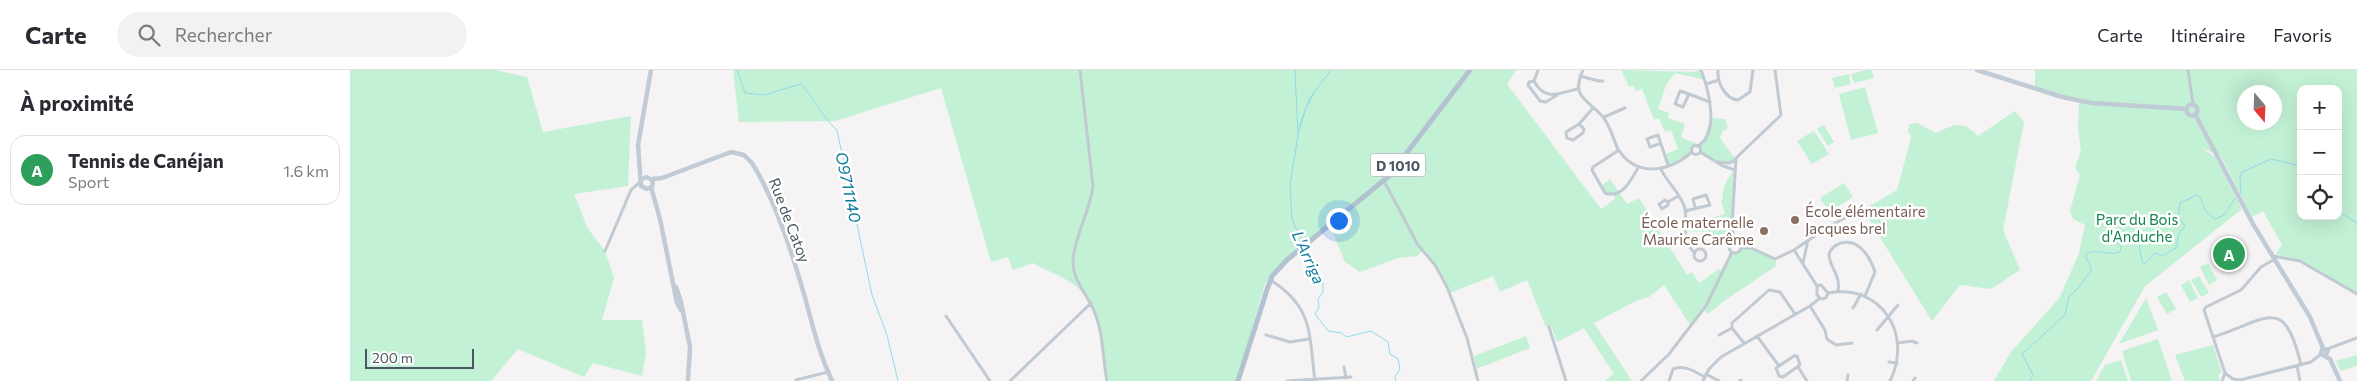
<!DOCTYPE html>
<html lang="fr">
<meta charset="utf-8">
<style>
:root{--surface:#fff;--page:#f2f2f3;--text:#2b2b33;--muted:#7c7c81;--line:#e1e1e2;--accent:#1a73e8}
body{margin:0;font-family:Commissioner,sans-serif;background:var(--page);color:var(--text)}
.controls{position:absolute;right:15px;top:15px;display:grid;overflow:hidden;border-radius:10px;box-shadow:0 5px 20px #0002}
.controls button{width:45px;height:45px;display:grid;place-items:center;padding:0;border:0;border-bottom:1px solid var(--line);background:var(--surface);color:var(--text);font:25px sans-serif}
.compass{position:absolute;left:1887px;top:15px;width:45px;height:45px;border-radius:50%;background:var(--surface);box-shadow:0 5px 20px #0002;rotate:161deg}
.scale{position:absolute;left:15px;bottom:12px;width:109px;box-sizing:border-box;padding-left:5px;border:2px solid #4a5661;border-top:0;font-size:14px;line-height:18px;white-space:nowrap;color:#4a5661;-webkit-text-stroke:4px #fff;paint-order:stroke}
.you{position:absolute;left:988px;top:150px;width:18px;height:18px;margin:-12px;border:4px solid #fff;border-radius:50%;background:#1a73e8;box-shadow:0 0 0 8px #1a73e833}
.badge{display:grid;place-items:center;width:32px;height:32px;border-radius:50%;background:var(--accent);color:#fff;font-size:16px;font-weight:700}
.pin{position:absolute;translate:-50% -50%;border:2px solid #fff;box-shadow:0 1px 5px #0006}
.list{margin:0;padding:0;list-style:none}
h2{display:flex;justify-content:space-between;align-items:center;height:65px;margin:0;padding:0 20px;font-size:21px}
h2 small{font-size:16px;font-weight:400;color:var(--muted)}
.list li{display:grid;grid-template-columns:32px 1fr auto;gap:15px;align-items:center;box-sizing:border-box;height:70px;margin:0 10px 10px;padding:0 10px;border:1px solid var(--line);border-radius:15px}
.list b{display:block;font-size:19px;white-space:nowrap}
.list p{margin:0;font-size:16px;white-space:nowrap;color:var(--muted)}
.list em{font-size:16px;font-style:normal;color:var(--muted)}
.icon{flex:none;width:28px;height:28px;fill:none;stroke:currentColor;stroke-width:2;stroke-linecap:round;stroke-linejoin:round}
.map{position:relative;flex:none;width:2007px;height:311px;overflow:hidden}
header{display:flex;align-items:center;gap:30px;box-sizing:border-box;height:70px;padding:0 25px;background:var(--surface);border-bottom:1px solid var(--line)}
header strong{font-size:24px}
nav{display:flex;gap:28px;margin-inline-start:auto;font-size:18px}
.search{width:350px;height:45px;background:var(--page);display:flex;align-items:center;gap:12px;box-sizing:border-box;padding:0 18px;border-radius:28px;color:var(--muted);font-size:19px}
main{display:flex}
aside{flex:1;background:var(--surface)}
.map>svg:first-child{display:block}
.green{fill:#c3f1d5;fill-rule:evenodd}
.lines{fill:none;stroke-linecap:round;stroke-linejoin:round}
.stream{stroke:#90daee;stroke-width:1}
.street{stroke:#c1cad2;stroke-width:3}
.secondary{stroke:#c1cbd6;stroke-width:4.5}
.primary{stroke:#b3c2d1;stroke-width:5}
.education-dot{fill:#8d6e63;stroke:#fff;stroke-width:2}
.labels{text-anchor:middle;dominant-baseline:central;stroke-width:5;stroke-linejoin:round;paint-order:stroke}
.shield{fill:#fff;stroke:#808990;stroke-width:1}
.shield-label{font-size:14px;font-weight:bold;fill:#4a5661}
.education-label{font-size:15px;fill:#785e54;stroke:#fff;text-anchor:start}
.park-label{font-size:15px;fill:#17864f;stroke:#fff}
.street-label{font-size:15px;fill:#4a5661;stroke:#fff}
.water-label{font-size:16px;font-style:italic;fill:#0c7c9b;stroke:#fff}
</style>
<header>
<strong>Carte</strong>
<div class="search"><svg class="icon" aria-label="search" viewBox="0 0 24 24"><circle cx="10" cy="10" r="6"/><path d="M15 15l6 6"/></svg>Rechercher</div>
<nav><a>Carte</a><a>Itinéraire</a><a>Favoris</a></nav>
</header>
<main>
<aside>
<h2>À proximité<small></small></h2>
<ul class="list">
<li><span class="badge" style="background:#2e9e5b">A</span><div><b>Tennis de Canéjan</b><p>Sport</p></div><em>1.6 km</em></li>
</ul>
</aside>
<div class="map">
<svg width="2007" height="311" viewBox="0 0 2007 311">
<rect width="100%" height="100%" fill="#f5f3f3"/>
<path class="green" d="M0 0H145L177 7 193 62 281 46 278 116 224 124 238 159 255 181 264 208 252 250H292L296 283 292 306 243 293 234 307 168 279 141 311H0Z
M383 0H1166L1157 14 1251 139 1265 129 1264 124 1255 123 1251 116 1260 109 1277 134 1289 128 1337 205 1342 202 1349 213 1369 199 1371 201 1382 182H1388L1391 178 1398 177 1425 189 1426 196 1374 231 1358 244 1354 240 1341 256 1314 215 1299 227 1286 231 1244 253 1282 311H1254L1264 304 1234 258 1207 272 1201 256 1196 257 1177 210 1150 222 1143 206 1100 223 1087 199 1072 181 1068 186 1048 188 1010 202 995 192 980 156 922 203 915 214 887 311H757C754 283 751 236 727 217 715 207 697 201 683 193L663 200 658 187 641 192 591 18 485 51 389 52Z
M1271 0 1343 2 1351 0 1355 10 1325 3 1316 15 1308 39 1319 43 1318 48 1335 54 1331 67 1342 72 1343 71 1347 75 1353 70 1361 48 1375 49 1378 58 1372 62 1370 68 1386 90C1372 97 1361 88 1350 82L1349 77 1345 75 1338 85 1318 95 1314 85 1328 79 1321 60 1315 62 1309 48 1304 50 1292 19 1286 21 1283 15 1279 17Z
M1516 0H1521L1524 8 1504 13 1501 4Z
M1685 0H2007V224L1950 191 1926 184 1932 175 1913 141 1902 147 1870 85 1851 78 1865 87 1892 139 1795 216 1741 311H1644L1661 282 1710 227 1729 183 1735 155 1723 149 1720 141 1730 105 1725 98 1731 81 1728 59 1729 31 1685 19ZM1951 19H1988V146H1951ZM1894 22H1924V52H1894Z
M1499 4 1501 14 1485 18 1482 8Z
M1515 17 1528 63 1501 70 1489 24Z
M1665 41 1674 52 1653 160 1670 200 1641 219 1610 215 1582 251 1513 140 1547 120 1560 72 1561 66 1558 62 1559 54 1567 53 1586 63C1606 54 1611 50 1628 66Z
M1474 55 1484 72 1478 76 1467 59Z
M1464 61 1479 84 1462 94 1447 71Z
M1385 100 1382 156 1384 170 1363 166 1360 175 1361 162 1334 161V157L1338 155 1375 144 1371 130 1373 129C1371 120 1378 106 1385 100Z
M1494 113 1503 127 1479 142 1470 128Z
M1858 193 1867 210 1859 215 1850 197Z
M1849 206 1859 223 1851 227 1841 210Z
M1839 210 1848 228 1840 232 1831 215Z
M1816 222 1826 239 1817 244 1807 227Z
M1796 228 1808 260 1769 274Z
M1176 266 1180 278 1126 299 1124 286Z
M1808 269 1822 311H1781L1772 281Z
M1863 275 1872 303 1868 305 1870 311H1835L1825 285Z
M2007 285V296L1991 301 1986 291Z
M1771 290 1778 311H1746L1755 295Z"/>
<g class="lines">
<path class="stream" d="M387 0 395 23 414 25 451 14C464 28 472 47 487 60L522 225 537 265 548 311
M945 0 948 66 940 114 942 150 954 173
M958 35 964 23
M950 55 955 40
M948 63 959 29 981 0
M1891 124 1890 107 1892 102 1921 89 1951 96
M1988 141 2007 153
M956 176 973 213V222L968 229 969 237 965 244 978 261 992 263 996 267 1021 261 1038 272 1040 284 1048 289 1050 299 1045 307 1046 311
M1680 311 1683 305 1672 284 1715 245 1719 227 1728 218 1741 201V197L1736 188V184C1747 178 1759 186 1770 182L1771 177 1764 168 1774 161 1789 173 1792 192 1795 194 1805 183 1812 186 1827 177 1828 165 1835 156 1828 147 1830 133 1847 125C1856 133 1850 139 1865 149L1874 145 1886 127"/>
<path class="street" d="M730 0 743 116C740 141 725 165 723 190 722 206 733 220 740 233 754 257 752 285 757 311
M1188 0 1184 11C1195 32 1209 23 1227 19
M1233 0C1220 28 1238 29 1253 47 1260 55 1263 69 1268 79 1286 108 1319 102 1342 82
M1368 0C1367 12 1375 29 1388 30L1400 22 1403 0
M1838 0 1843 34
M1230 6 1249 11H1253
M1184 11 1179 12 1178 15 1190 31 1196 32 1207 25
M1356 14 1369 10
M1339 24 1330 21 1325 34 1333 37 1339 24 1360 32
M1254 47 1275 38
M1229 54 1234 59 1233 63 1223 70 1217 68 1216 62 1229 54 1243 38
M1309 74 1300 77 1297 69 1308 65 1318 95
M1341.5 80a4.5 4.5 0 1 1 9 0a4.5 4.5 0 1 1-9 0Z
M1347 76C1371 65 1358 18 1351 0
M1269 80 1243 97 1242 100 1255 123C1273 129 1281 109 1288 98
M1350 82 1373 96 1385 100
M1368 92 1379 93 1386 90
M1311 99C1317 113 1332 124 1335 139 1338 155 1330 170 1345 183
M1034 111 1068 175 1085 195 1097 217 1117 268 1128 311
M1318 132 1315 130 1309 134 1312 139 1318 135V132L1328 126
M1335 141 1360 135 1356 125 1343 129 1345 137
M1384 170 1382 156 1386 88 1431 45 1425 0
M1379 177a6 6 0 1 1 12 0a6 6 0 1 1-12 0Z
M1391 178H1401L1425 189 1444 180 1467 216
M1344 185a6 6 0 1 1 12 0a6 6 0 1 1-12 0Z
M1444 180 1478 157 1513 138
M255 181 281 120 290 112
M1923 186 1950 191 2007 224
M1925 189 1911 197 1891 220 1856 237 1854 240 1875 303 1883 309 1890 310 1961 292 1971 284
M1453 193 1458 170
M922 211C964 238 959 266 965 311
M1471 215 1478 223 1476 228 1471 229 1467 225V216Z
M1488 221C1491 204 1479 198 1479 184 1481 178 1485 175 1491 173 1509 168 1520 187 1525 202L1515 226
M1478 223C1532 213 1563 265 1540 311
M1460 236 1475 260 1477 269 1486 275 1502 273
M1503 238 1511 224
M596 246 640 311
M1199 257 1216 311
M1527 260 1548 235
M916 265 940 272 959 269
M1369 265 1382 258
M1407 266 1429 296
M1863 267C1916 251 1934 222 1951 295
M1394 273 1382 258V253L1419 220 1430 222 1445 244
M1548 273 1562 271 1567 273
M1977 279 2007 268
M1444 286H1447L1450 295 1433 307 1429 306 1426 298Z
M1539 292 1547 293
M1947 296 1950 311
M994 297 996 308
M1448 297 1457 311
M1356 304 1369 311
M446 310 478 302
M660 311 741 233
M937 311 1001 307
M1291 311 1319 284 1356 236 1382 182
M1319 311 1323 299C1334 294 1345 302 1355 307
M1353 311 1359 299 1371 287 1460 236 1470 228
M1389 311 1391 310
M1497 311 1498 305
M1563 311 1565 308
M1872 311 1875 303"/>
<path class="secondary" d="M1627 0 1712 27 1742 33 1837 39
M1836.5 40a5.5 5.5 0 1 1 11 0a5.5 5.5 0 1 1-11 0Z
M1845 44 1903 154 1960 247 1973 278
M292 109 297 107 303 111 302 117 297 119 291 116 288 75 301 0
M302 109 312 108 381 82 394 85 402 93C425 129 442 182 454 224 463 256 468 281 482 311
M301 117 310 149 327 233 331 240
M326 217 331 232 340 277 338 311
M1976 285 1978 280 1972 279 1971 284 1980 289 1990 311"/>
<path class="primary" d="M915 225 922 206 937 190 1039 106 1120 0
M888 311 916 223"/>
</g>
<g class="education-dot">
<circle cx="1445" cy="150" r="5"/>
<circle cx="1414" cy="161" r="5"/>
</g>
<g class="labels">
<rect class="shield" x="1020.5" y="83.5" width="55" height="23" rx="4"/>
<g class="shield-label">
<text x="1048" y="95">D 1010</text>
</g>
<g class="education-label">
<text x="1455" y="141">École élémentaire<tspan x="1455" dy="17">Jacques brel</tspan></text>
<text x="1404" y="152" text-anchor="end">École maternelle<tspan x="1404" dy="17">Maurice Carême</tspan></text>
</g>
<g class="park-label">
<text x="1787" y="149">Parc du Bois<tspan x="1787" dy="17">d'Anduche</tspan></text>
</g>
<g class="street-label">
<text transform="translate(440 150) rotate(69)">Rue de Catoy</text>
</g>
<g class="water-label">
<text transform="translate(499 117) rotate(78)">O9711140</text>
<text transform="translate(959 187) rotate(66)">L'Arriga</text>
</g>
</g>
</svg>
<div class="controls">
<button>+</button>
<button>−</button>
<button><svg class="icon" aria-label="locate" viewBox="0 0 24 24"><circle cx="12" cy="12" r="6"/><path d="M12 2v4M12 18v4M2 12h4M18 12h4"/></svg></button>
</div>
<svg class="compass" viewBox="-18 -18 36 36"><path d="M0-13l5 13h-10z" fill="#e53935"/><path d="M0 13l5-13h-10z" fill="#7c7c81"/></svg>
<div class="scale">200 m</div>
<div class="you"></div>
<div class="pin badge" style="left:1879px;top:184px;background:#2e9e5b">A</div>
</div>
</main>
